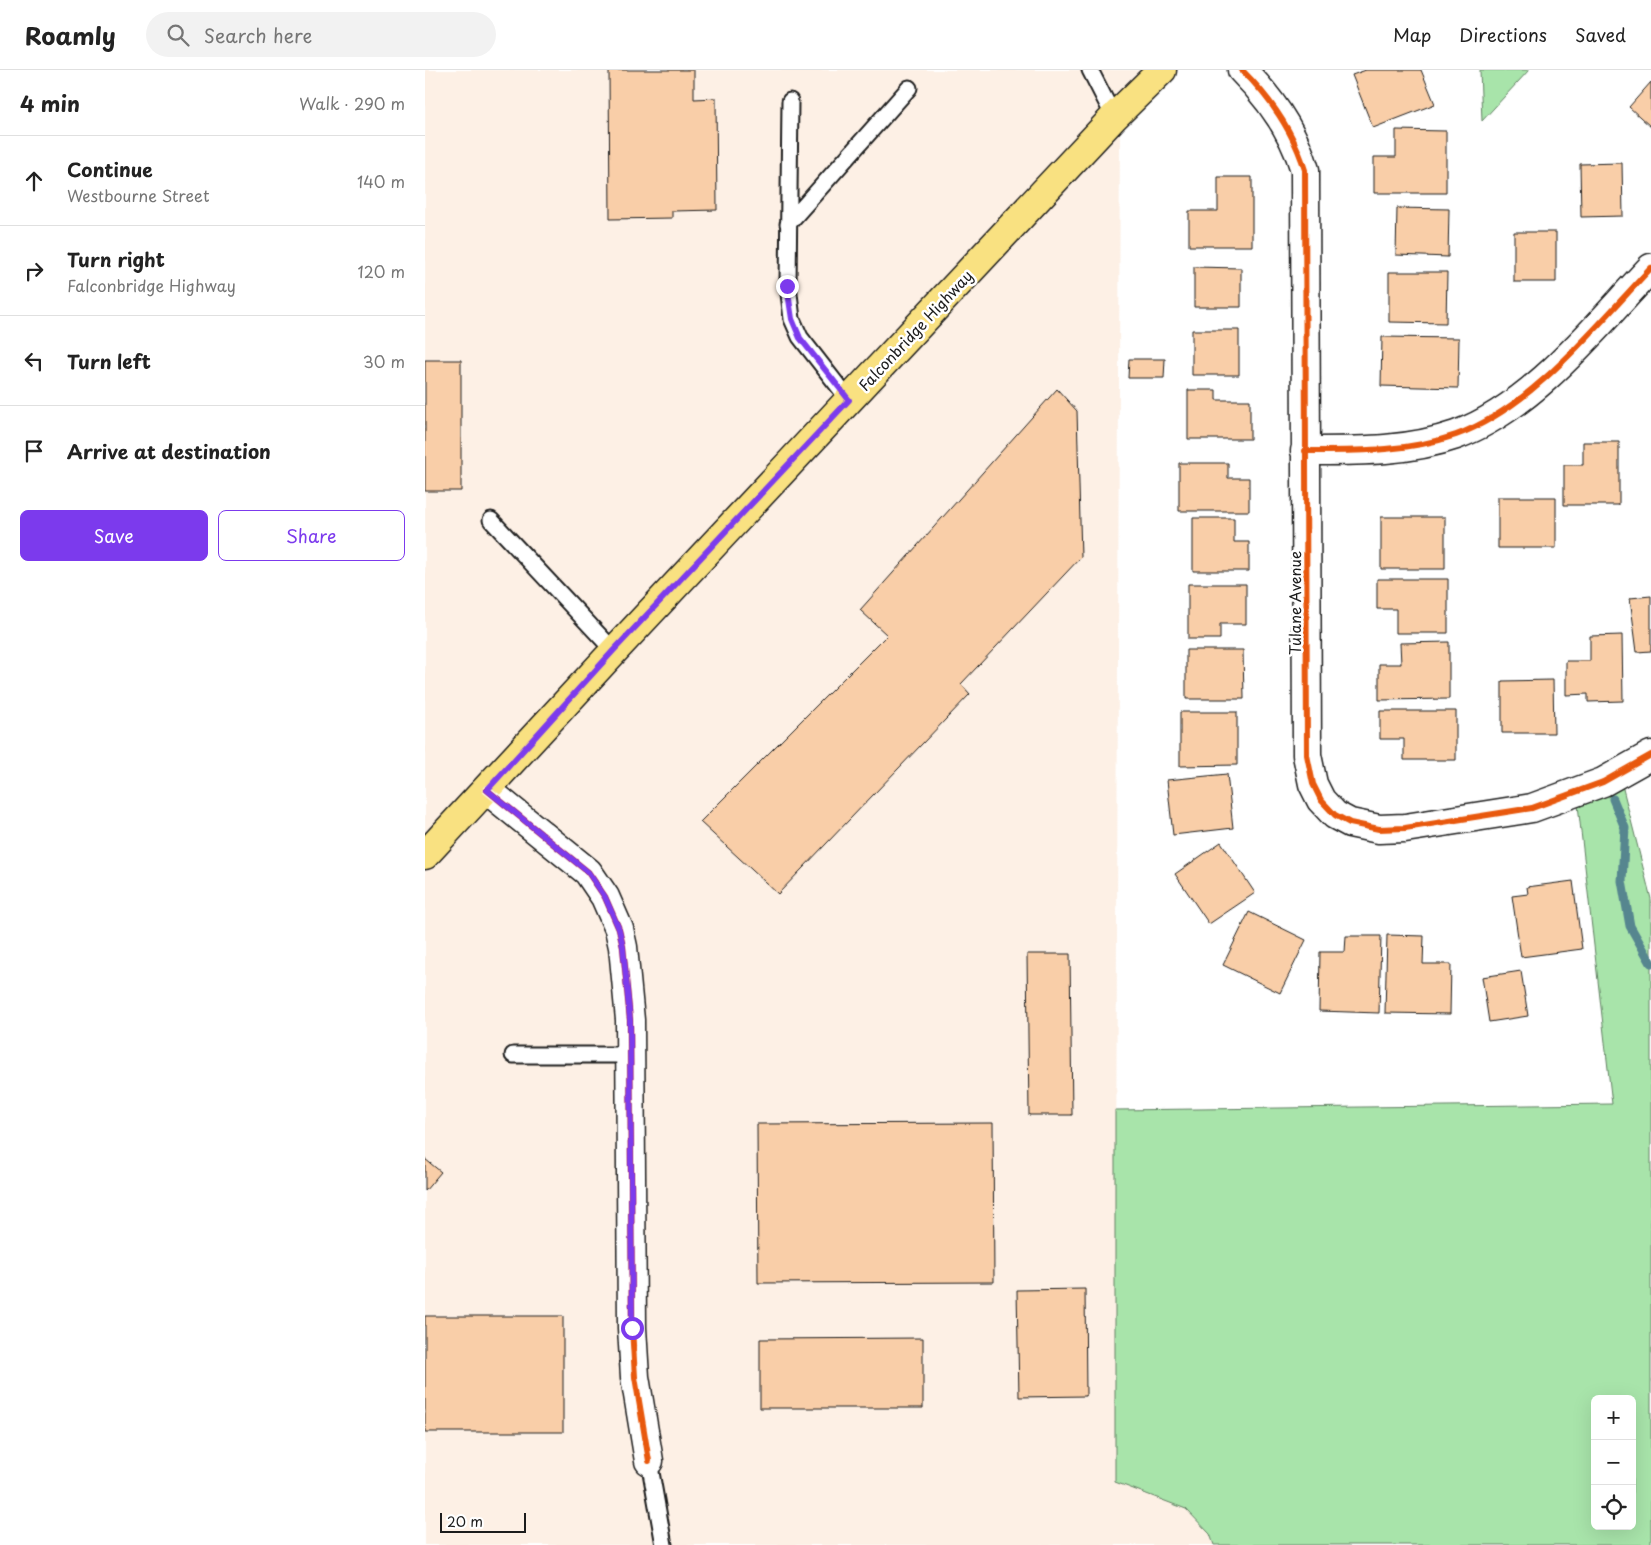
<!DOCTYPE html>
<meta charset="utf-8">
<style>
:root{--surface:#fff;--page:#f2f2f2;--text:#222;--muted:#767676;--line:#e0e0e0;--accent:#7c3aed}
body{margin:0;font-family:"Playpen Sans",sans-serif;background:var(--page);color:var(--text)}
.controls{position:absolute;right:15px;bottom:15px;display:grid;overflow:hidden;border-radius:8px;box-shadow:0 5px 20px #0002}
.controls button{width:45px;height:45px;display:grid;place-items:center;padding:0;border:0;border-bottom:1px solid var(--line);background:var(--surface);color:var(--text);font:25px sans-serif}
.scale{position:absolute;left:15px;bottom:12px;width:86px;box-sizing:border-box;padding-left:5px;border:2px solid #1c1c1c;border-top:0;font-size:14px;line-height:18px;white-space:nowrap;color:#1c1c1c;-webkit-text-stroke:4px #fff;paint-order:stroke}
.stop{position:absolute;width:15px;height:15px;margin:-11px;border:4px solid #7c3aed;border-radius:50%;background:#fff}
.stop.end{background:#7c3aed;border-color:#fff;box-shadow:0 1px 5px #0008}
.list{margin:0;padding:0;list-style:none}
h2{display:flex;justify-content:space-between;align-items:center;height:65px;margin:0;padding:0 20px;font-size:21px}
h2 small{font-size:16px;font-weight:400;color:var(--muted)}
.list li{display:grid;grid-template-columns:32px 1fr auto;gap:15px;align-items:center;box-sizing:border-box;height:90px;padding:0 20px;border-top:1px solid var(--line)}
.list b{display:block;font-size:19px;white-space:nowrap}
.list p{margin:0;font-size:16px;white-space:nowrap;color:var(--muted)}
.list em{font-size:16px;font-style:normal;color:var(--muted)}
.actions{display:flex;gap:10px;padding:15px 20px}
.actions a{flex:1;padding:11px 0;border:1px solid var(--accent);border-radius:8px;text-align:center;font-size:18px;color:var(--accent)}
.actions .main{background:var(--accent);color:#fff}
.icon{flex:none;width:28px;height:28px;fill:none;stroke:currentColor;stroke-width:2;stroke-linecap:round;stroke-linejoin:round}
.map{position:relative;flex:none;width:1226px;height:1475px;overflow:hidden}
header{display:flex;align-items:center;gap:30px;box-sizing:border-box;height:70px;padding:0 25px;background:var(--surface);border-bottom:1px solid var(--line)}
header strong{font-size:24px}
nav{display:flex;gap:28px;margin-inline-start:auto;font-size:18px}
.search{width:350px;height:45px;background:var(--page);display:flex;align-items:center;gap:12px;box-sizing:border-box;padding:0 18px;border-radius:28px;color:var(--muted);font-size:19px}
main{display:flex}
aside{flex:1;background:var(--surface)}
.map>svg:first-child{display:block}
.built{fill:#fdf0e5}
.green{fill:#a8e4aa;stroke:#628063;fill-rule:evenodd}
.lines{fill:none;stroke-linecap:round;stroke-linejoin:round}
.stream{stroke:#57868f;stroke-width:9}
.building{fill:#f9cea8;stroke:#1c1c1c}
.lane-casing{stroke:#1c1c1c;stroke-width:19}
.street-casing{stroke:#1c1c1c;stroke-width:31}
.primary-casing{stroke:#1c1c1c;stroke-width:31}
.lane{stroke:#fff;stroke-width:15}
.street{stroke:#fff;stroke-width:28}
.primary{stroke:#f9e181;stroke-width:28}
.cycleway-casing{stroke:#fff;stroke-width:9}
.cycleway{stroke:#e8590c;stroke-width:6}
.route{stroke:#7c3aed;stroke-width:6}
.labels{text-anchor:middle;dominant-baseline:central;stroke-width:5;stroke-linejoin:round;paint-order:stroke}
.street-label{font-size:15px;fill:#1c1c1c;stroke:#fff}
</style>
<header>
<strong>Roamly</strong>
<div class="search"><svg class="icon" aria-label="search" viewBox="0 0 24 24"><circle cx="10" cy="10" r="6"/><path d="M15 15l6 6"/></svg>Search here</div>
<nav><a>Map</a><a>Directions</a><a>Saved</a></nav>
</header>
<main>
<aside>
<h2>4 min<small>Walk · 290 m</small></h2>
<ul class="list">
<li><svg class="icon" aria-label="ahead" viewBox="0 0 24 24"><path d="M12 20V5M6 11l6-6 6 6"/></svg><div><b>Continue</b><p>Westbourne Street</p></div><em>140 m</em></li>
<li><svg class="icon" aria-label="right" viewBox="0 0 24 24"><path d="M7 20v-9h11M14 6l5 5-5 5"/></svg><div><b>Turn right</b><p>Falconbridge Highway</p></div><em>120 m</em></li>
<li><svg class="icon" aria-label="left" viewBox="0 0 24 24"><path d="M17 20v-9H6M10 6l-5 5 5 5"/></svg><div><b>Turn left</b></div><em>30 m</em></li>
<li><svg class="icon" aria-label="arrive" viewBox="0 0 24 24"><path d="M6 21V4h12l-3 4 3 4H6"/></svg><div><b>Arrive at destination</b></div></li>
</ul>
<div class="actions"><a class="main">Save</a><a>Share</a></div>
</aside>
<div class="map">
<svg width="1226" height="1475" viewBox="0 0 1226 1475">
<rect width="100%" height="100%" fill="#fff"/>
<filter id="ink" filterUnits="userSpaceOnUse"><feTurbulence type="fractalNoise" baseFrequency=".02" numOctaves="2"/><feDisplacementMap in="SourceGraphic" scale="10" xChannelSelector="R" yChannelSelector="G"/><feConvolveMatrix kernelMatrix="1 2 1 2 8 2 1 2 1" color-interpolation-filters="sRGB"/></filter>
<g filter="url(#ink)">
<path class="built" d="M0 0H734L695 40 690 1411 761 1439 785 1464 789 1475H0Z"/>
<path class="green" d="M1055 0H1104L1057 51Z
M1195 707 1226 829V1475H789L785 1464 761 1439 690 1412V1040L1187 1034 1152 726ZM1170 1329H1207V1456H1170Z"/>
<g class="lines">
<path class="stream" d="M1188 729 1200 758 1197 811 1205 856 1226 893"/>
</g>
<path class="building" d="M184 0H269V29L291 28 292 140 247 141V148L185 149Z
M941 0H996L1010 34 948 58 927 5Z
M1226 12V57L1204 37Z
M971 60 1021 61V123H949V87H971Z
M1197 93 1198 146 1156 147 1155 94Z
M793 107H827V176H764V141H793Z
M972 138 1024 139 1023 187 971 185Z
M1089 162H1131V212H1089Z
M769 197 816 198V237H769Z
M964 202H1022L1021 253 964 252Z
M767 260H814V305H767Z
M957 267 1034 268 1033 318 956 316Z
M704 289H740L739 308H703Z
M0 290H36V421H0Z
M632 319 652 341 656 487 536 614 545 624 353 824 275 752 462 565 435 540Z
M763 320H791V330H825V369H763Z
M1158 372H1194V435H1139V395H1158Z
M754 393H803V408H824V441H754Z
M1073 427H1131V478H1073Z
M956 447H1020V499H956Z
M768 448H809V472H824V501H768Z
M952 509H1023V563H971V539H952Z
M763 514H821V554H795V569H763Z
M1226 526V581L1212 582 1205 528Z
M1197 565 1198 631 1163 632V624L1141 625V591H1165V566Z
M1024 572V629L954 630V594H976L975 573Z
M761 580H818L819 629H761Z
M1128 610 1129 663H1077V611Z
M955 641H1031V690H979V669H955Z
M755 642H812V695L755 696Z
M802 704 808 758 748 765 742 710Z
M796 772 830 823 784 854 750 804Z
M1148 811 1157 879 1096 887 1087 826 1103 824 1102 817Z
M824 842 881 870 855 923 798 895Z
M962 865 999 866 998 894H1026L1025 944 960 943Z
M921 866H956L954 943 894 941 895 882H920Z
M602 884H645L647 1045H604Z
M1096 901 1103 946 1064 952 1057 907Z
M568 1053 569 1212 333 1213 332 1054Z
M0 1089 16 1102 0 1121Z
M660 1219 661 1326 594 1327 592 1220Z
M0 1246H138V1362H0Z
M498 1268V1338H335V1269Z"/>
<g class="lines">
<defs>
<path id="lane" d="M665 0 689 47
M365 31 363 215 367 249 375 267 424 330
M363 154 484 18
M66 450 189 581
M88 985H205
M224 1391 239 1475"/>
<path id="street" d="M817 0C846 29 868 60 880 100L882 685 888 714 896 730 910 745 925 753 954 759 980 758 1107 738 1178 712 1226 685
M880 381C931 381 982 382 1031 365 1108 337 1171 256 1226 198
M62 720 163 802 180 827 194 859 198 877 205 950 207 1258 210 1307 224 1391"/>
<path id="primary" d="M0 785 189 581 689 47 737 0"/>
</defs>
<use href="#lane" class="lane-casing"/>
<use href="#street" class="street-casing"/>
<use href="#primary" class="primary-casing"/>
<use href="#lane" class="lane"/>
<use href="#street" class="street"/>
<use href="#primary" class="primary"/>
<defs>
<path id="cycleway" d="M817 0C846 29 868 60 880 100L882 685 888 714 896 730 910 745 925 753 954 759 980 758 1107 738 1178 712 1226 685
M880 381C931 381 982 382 1031 365 1108 337 1171 256 1226 198
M62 720 163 802 180 827 194 859 198 877 205 950 207 1258 210 1307 224 1391"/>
</defs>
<use href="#cycleway" class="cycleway-casing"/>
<use href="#cycleway" class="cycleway"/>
</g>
</g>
<g class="lines" filter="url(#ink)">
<path class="route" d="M207 1258 205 950 198 877 194 859 180 827 163 802 62 720 188 581 424 330 375 268 367 249 362 216"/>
</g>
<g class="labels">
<g class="street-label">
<text transform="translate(490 260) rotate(-47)">Falconbridge Highway</text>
<text transform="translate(869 533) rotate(-90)">Tulane Avenue</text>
</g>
</g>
</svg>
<div class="controls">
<button>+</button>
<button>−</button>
<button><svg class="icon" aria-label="locate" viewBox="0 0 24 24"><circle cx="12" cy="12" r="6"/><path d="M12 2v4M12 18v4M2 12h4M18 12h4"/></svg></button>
</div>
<div class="scale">20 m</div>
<div class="stop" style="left:207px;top:1258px"></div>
<div class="stop end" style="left:362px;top:216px"></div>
</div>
</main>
